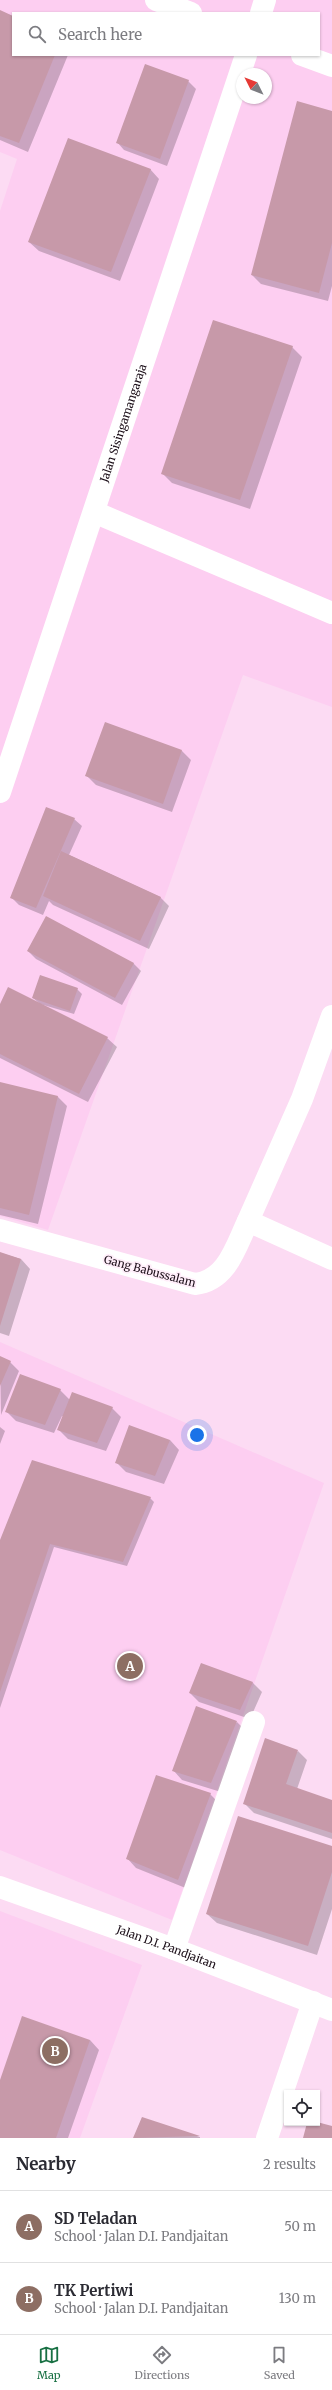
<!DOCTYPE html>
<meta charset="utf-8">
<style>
:root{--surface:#fff;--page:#f2f2f3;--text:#2b2b33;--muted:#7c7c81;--line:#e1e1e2;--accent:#187043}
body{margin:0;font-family:Merriweather,serif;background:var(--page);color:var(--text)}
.controls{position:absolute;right:12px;bottom:12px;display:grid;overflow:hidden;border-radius:0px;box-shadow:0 1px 3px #0004}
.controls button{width:36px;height:36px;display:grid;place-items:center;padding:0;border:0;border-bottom:1px solid var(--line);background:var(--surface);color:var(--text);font:20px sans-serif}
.compass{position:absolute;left:236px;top:68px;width:36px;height:36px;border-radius:50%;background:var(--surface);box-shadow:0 1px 3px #0004;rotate:312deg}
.you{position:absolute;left:197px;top:1435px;width:14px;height:14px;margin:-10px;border:3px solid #fff;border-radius:50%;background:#1a73e8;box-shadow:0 0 0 6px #1a73e833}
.badge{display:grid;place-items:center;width:26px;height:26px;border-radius:50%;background:var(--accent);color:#fff;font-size:13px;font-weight:700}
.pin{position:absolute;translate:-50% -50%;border:2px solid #fff;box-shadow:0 1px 4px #0006}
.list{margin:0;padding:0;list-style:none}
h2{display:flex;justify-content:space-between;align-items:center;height:52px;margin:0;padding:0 16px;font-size:17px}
h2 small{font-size:13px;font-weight:400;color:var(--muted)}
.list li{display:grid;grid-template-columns:26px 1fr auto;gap:12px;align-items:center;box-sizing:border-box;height:72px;padding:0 16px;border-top:1px solid var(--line)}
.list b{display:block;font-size:15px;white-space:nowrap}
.list p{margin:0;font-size:13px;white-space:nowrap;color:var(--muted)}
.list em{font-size:13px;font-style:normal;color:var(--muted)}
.icon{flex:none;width:22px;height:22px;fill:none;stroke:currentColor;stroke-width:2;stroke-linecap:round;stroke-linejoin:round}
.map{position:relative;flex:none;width:332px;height:2138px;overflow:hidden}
.search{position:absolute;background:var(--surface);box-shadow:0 1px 3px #0004;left:12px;right:12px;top:12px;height:44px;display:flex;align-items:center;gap:10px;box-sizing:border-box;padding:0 14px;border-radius:0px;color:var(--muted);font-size:15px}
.sheet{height:196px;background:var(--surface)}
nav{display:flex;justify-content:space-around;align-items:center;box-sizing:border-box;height:56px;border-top:1px solid var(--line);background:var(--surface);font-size:11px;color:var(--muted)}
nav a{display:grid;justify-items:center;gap:2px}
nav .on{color:var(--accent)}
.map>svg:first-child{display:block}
.built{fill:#fdcef1;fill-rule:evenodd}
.shadow{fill:#0003}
.building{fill:#c799a9}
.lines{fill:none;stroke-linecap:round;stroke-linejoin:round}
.street{stroke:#fff;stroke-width:22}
.secondary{stroke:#fff;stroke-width:22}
.labels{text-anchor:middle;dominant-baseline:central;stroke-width:3.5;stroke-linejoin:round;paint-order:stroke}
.street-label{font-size:11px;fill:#190c16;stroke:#ffeefa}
</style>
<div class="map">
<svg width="332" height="2138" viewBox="0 0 332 2138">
<rect width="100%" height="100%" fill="#fcdbf3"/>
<path class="built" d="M0 0H332V707L243 675 48 1230 0 1216V211L17 159 0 152ZM13 13H319V55H13ZM242 74H266V98H242Z
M0 1342 324 1483 172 1920 0 1850Z
M0 1911 142 1965 80 2138H0Z"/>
<path class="shadow" d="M0 11 13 17V55H68L28 152 0 140Z
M188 81 196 89 167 166 124 150 117 142Z
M332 112V286L328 301 261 284 252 275Z
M150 169 159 179 120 281 39 251 29 242Z
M292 347 302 357 250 509 172 483 162 473Z
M105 724 182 751 191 760 172 812 96 785 87 776Z
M74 819 82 826 69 855 160 897 169 906 149 949 53 905 49 901 43 915 19 905 12 898Z
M28 951 133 963 141 971 122 1005 36 959Z
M77 989 82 994 74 1014 40 1004 107 1038 117 1047 88 1102 0 1058V1006L39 1003 33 998Z
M0 1083 58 1097 67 1106 38 1224 0 1215Z
M0 1253 21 1259 30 1269 9 1336 0 1333Z
M0 1357 10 1362 19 1371 1 1415Z
M60 1390 70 1400 112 1408 121 1417 106 1451 68 1439 59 1430 64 1417 62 1416 54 1433 16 1421 7 1412Z
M0 1427 5 1431 0 1444Z
M170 1440 179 1450 164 1484 126 1472 117 1463Z
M150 1498 154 1502 127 1566 54 1547 0 1708V1542Z
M201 1664 253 1683 262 1692 250 1719 199 1702 190 1693Z
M237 1722 246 1731 221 1792 182 1780 173 1770Z
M298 1751 307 1760 297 1789 332 1801V1839L254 1813 244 1803Z
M210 1794 219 1803 188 1889 136 1868 127 1858Z
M332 1847V1909L317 1955 217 1923 207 1914Z
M90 2040 99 2050 68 2138H0V2083Z
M142 2118 200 2137V2138H134Z"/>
<path class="building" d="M0 10 13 16V55H55L19 143 0 136Z
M145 64 189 80 160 159 116 143Z
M297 101 332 111V243L319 293 251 275Z
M68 138 151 169 111 272 28 242Z
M213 320 293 346 240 500 161 474Z
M105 722 182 750 163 804 85 776Z
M46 807 75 818 36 908 10 898Z
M61 851 161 897 140 941 43 896Z
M46 916 134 963 115 998 27 951Z
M40 975 78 988 70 1011 32 998Z
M8 987 108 1037 79 1094 0 1054V1004Z
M0 1082 58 1096 29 1215 0 1208Z
M0 1252 21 1259 0 1326Z
M0 1356 11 1361 0 1386Z
M20 1374 61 1389 45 1425 5 1412Z
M72 1392 113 1407 97 1443 57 1430Z
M129 1425 170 1440 155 1476 115 1463Z
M32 1460 151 1497 123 1562 50 1544 0 1692V1540Z
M201 1663 253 1682 240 1710 189 1693Z
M196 1706 237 1721 211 1783 172 1771Z
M265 1738 298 1750 286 1784 332 1800V1833L243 1804Z
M156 1775 211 1793 178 1880 126 1859Z
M238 1816 332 1846V1872L308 1946 206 1914Z
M22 2016 90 2040 56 2138H0V2080Z
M142 2117 200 2136 133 2138Z
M317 2122 332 2126V2138H303L307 2123Z"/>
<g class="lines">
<g class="street">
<path d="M94 512 332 613"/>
<path d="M248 1221 302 1099 332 1016"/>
<path d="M0 1230 195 1284C227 1281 236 1246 248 1221L332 1259"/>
<path id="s1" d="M0 1887 174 1949 332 2010"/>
<path d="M174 1949 254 1722"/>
<path d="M267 2138 313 2002"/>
</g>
<g class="secondary">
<path d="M156 0 191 13"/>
<path d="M261 13 265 0"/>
<path d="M302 55 332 66"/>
<path id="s2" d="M0 792 246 55"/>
</g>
</g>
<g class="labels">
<g class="street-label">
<text stroke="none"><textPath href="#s2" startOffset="389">Jalan Sisingamangaraja</textPath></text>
<text transform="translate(150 1271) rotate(15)">Gang Babussalam</text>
<text stroke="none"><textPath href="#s1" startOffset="177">Jalan D.I. Pandjaitan</textPath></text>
</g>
</g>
</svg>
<div class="controls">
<button><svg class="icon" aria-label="locate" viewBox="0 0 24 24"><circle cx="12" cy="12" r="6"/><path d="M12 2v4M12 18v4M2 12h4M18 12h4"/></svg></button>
</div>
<svg class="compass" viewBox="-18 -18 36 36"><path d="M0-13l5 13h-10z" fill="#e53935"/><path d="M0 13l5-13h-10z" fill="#7c7c81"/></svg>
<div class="you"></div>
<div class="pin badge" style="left:130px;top:1666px;background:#8d6e63">A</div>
<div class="pin badge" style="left:55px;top:2051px;background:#8d6e63">B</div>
<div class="search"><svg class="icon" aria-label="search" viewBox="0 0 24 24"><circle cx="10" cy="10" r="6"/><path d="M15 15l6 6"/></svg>Search here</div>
</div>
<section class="sheet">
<h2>Nearby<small>2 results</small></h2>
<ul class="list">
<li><span class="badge" style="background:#8d6e63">A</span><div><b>SD Teladan</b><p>School · Jalan D.I. Pandjaitan</p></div><em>50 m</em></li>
<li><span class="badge" style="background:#8d6e63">B</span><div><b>TK Pertiwi</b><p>School · Jalan D.I. Pandjaitan</p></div><em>130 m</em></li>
</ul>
</section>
<nav>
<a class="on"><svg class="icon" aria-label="map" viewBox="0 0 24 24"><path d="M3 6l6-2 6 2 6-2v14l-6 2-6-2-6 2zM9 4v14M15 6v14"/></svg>Map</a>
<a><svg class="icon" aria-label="directions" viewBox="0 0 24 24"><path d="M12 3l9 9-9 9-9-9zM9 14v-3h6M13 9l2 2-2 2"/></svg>Directions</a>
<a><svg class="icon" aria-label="saved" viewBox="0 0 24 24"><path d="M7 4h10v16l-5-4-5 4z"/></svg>Saved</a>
</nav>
